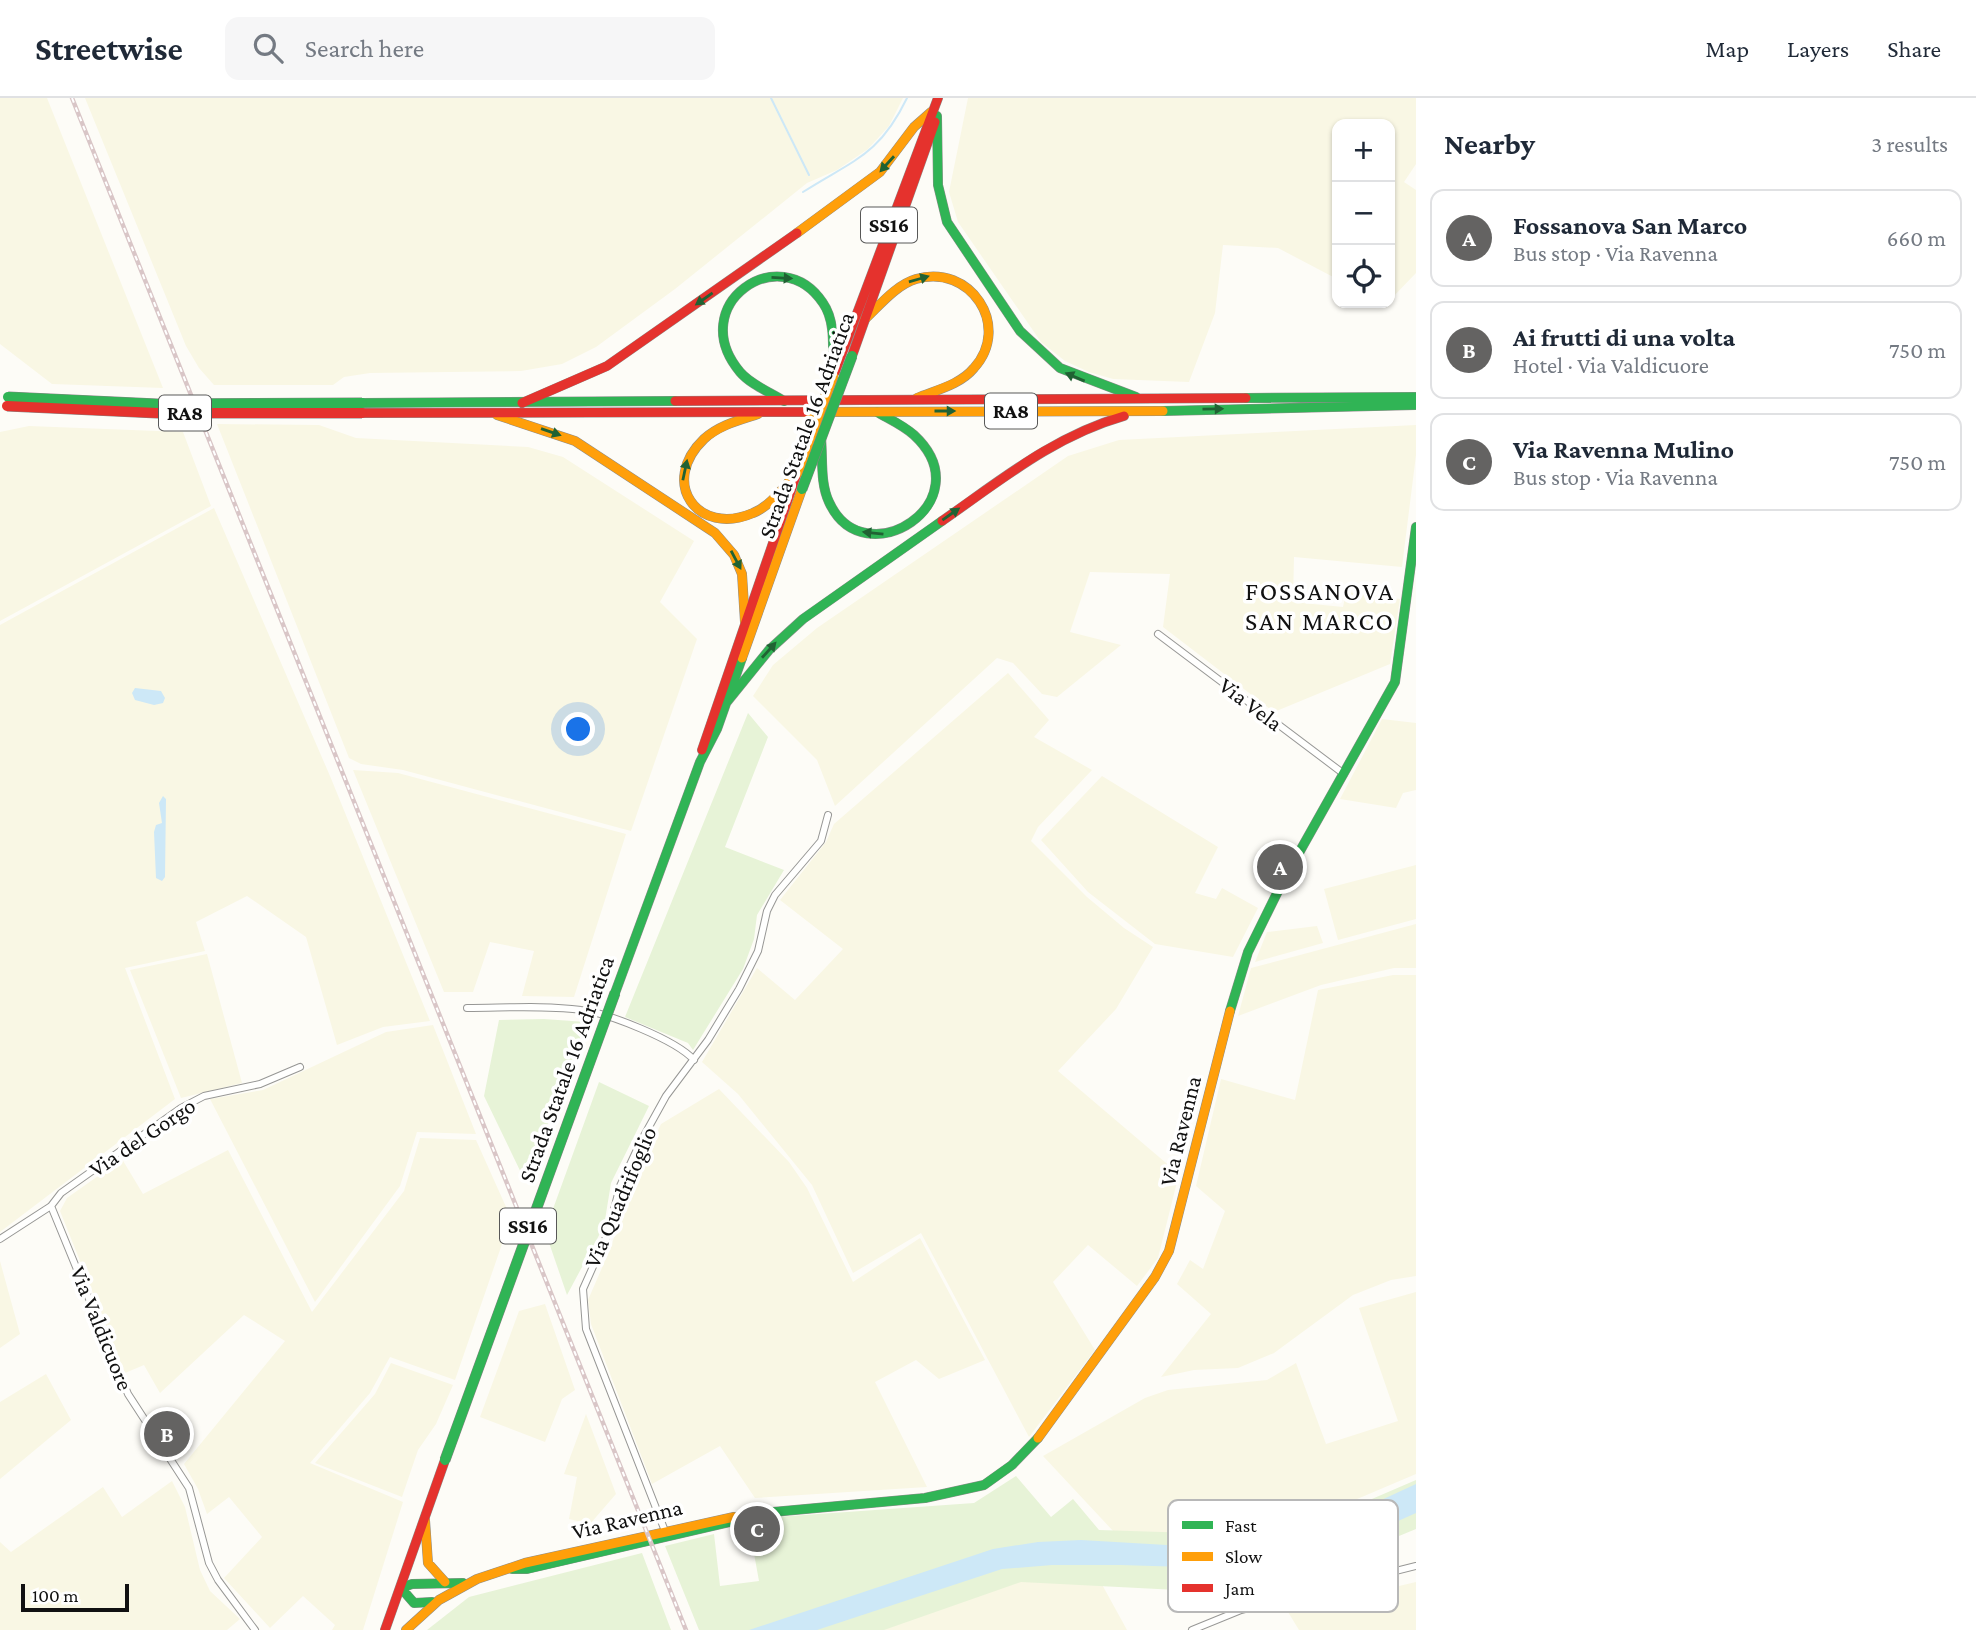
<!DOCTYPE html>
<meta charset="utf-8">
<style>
:root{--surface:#fff;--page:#f6f6f7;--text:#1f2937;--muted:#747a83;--line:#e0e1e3;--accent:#646362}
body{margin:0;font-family:"Crimson Pro",serif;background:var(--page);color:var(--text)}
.controls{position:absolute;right:21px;top:21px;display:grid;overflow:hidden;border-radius:14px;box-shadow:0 2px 5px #0004}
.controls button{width:63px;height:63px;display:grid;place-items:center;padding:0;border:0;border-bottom:2px solid var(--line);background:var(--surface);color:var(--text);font:35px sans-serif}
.scale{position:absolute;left:21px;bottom:18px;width:108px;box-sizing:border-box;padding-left:7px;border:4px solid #111;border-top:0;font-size:19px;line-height:24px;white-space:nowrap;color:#111;-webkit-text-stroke:5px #fff;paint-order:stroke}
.you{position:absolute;left:579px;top:632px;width:24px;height:24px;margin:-18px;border:5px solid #fff;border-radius:50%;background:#1a73e8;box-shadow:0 0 0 10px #1a73e833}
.badge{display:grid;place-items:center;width:46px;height:46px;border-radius:50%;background:var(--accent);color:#fff;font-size:23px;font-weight:700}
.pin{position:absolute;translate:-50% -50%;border:4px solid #fff;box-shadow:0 2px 7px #0006}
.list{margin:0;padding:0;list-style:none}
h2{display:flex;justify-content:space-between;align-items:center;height:91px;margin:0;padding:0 28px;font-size:30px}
h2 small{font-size:23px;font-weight:400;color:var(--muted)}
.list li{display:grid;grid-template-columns:46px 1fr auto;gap:21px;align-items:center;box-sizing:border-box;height:98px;margin:0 14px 14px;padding:0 14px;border:2px solid var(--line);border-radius:14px}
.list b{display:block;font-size:26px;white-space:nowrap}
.list p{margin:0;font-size:23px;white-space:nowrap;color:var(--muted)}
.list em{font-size:23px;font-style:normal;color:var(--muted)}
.icon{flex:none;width:38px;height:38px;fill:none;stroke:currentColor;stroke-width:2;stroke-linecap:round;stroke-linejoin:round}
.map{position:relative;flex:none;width:1416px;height:1532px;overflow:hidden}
header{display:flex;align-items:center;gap:42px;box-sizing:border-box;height:98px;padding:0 35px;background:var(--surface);border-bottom:2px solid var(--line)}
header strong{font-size:33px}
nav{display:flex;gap:38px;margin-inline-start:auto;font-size:24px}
.search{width:490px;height:63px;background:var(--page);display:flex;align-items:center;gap:18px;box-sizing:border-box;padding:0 24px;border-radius:14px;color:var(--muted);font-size:26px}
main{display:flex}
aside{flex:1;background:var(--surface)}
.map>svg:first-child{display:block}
.farmland{fill:#f9f7e4}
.green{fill:#e7f3d7}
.water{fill:#cde8f7}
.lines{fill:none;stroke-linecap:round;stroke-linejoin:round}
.stream{stroke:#cde8f7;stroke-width:2}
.street-casing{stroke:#979795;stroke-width:8}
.fast-casing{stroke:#8e8d8b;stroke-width:10}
.slow-casing{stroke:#8e8d8b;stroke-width:10}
.jam-casing{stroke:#8e8d8b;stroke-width:10}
.street{stroke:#fffffe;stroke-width:6}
.fast{stroke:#30b455;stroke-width:9}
.slow{stroke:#ff9f0a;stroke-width:9}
.jam{stroke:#e5322d;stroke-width:9}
.rail-casing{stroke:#d9c6c7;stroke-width:4.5}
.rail{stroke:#fff;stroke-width:2;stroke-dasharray:5;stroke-linecap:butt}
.fast-bridge-casing{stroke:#858482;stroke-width:11;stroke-linecap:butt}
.slow-bridge-casing{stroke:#858482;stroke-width:11;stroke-linecap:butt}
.jam-bridge-casing{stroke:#858482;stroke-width:11;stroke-linecap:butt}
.fast-bridge{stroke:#30b455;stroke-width:10}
.slow-bridge{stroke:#ff9f0a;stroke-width:10}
.jam-bridge{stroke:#e5322d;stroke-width:10}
.oneway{fill:#206233}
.labels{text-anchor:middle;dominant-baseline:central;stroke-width:7;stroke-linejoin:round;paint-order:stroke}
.shield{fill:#fff;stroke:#585858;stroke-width:2}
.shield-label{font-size:21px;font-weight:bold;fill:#111}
.street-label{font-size:23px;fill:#111;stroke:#fff}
.quarter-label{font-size:26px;letter-spacing:2px;fill:#111;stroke:#fff}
.key{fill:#fff;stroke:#b8b8b8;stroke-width:2}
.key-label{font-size:19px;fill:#111}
</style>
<header>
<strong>Streetwise</strong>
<div class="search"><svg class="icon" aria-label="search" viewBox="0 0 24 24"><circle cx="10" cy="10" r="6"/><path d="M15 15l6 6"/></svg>Search here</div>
<nav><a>Map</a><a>Layers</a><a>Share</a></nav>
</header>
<main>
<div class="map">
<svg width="1416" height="1532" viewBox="0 0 1416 1532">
<rect width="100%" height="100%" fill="#fdfcf7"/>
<path class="farmland" d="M0 0H47L163 290 52 286 0 246Z
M85 0H903L889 28 868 51 837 72 807 85 675 191 596 249 562 266 521 273 370 275 344 279 333 287H214L199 270 186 248Z
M968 0H1416V66L1404 84 1416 92V175L1390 202V26H1337V181L1278 150 1223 147 1215 215 1189 284 1113 281 1089 274 1065 263 1041 244 958 124 949 94Z
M217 326 319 327 356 340 528 349 563 359 694 443 660 504 697 541 631 733 403 672 361 666 349 660Z
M1416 327V357L1402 469 1294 459 1293 504 1343 509 1346 494 1400 501 1390 566 1274 614 1163 529 1170 476 1090 474 1070 534 1121 547 1057 599 1042 596 1013 565 997 560 835 708 817 662 753 598 773 567 817 530 1068 358 1119 342Z
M29 328 183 334 211 408 0 523V334Z
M214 410 330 678 430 923 383 929 337 947 306 839 247 798 196 824 205 853 125 870 175 1001 0 1134V527Z
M1008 575 1049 622 1034 639 1092 672 1038 729 1031 743 1087 799 1124 830 1153 849 1116 911 1058 973 1179 1076 1158 1160 1137 1188 1088 1147 1053 1184 1095 1252 1029 1339 921 1135 853 1175 812 1087 738 996 702 964 757 870 795 902 843 851 780 802 826 744 834 726Z
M1382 621 1416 625V692L1403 695 1396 710 1340 701Z
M353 672 398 675 626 736 574 899 522 898 534 853 490 844 473 894H444Z
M1102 678 1218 749 1195 795 1216 801 1222 790 1258 810 1233 859 1155 846 1088 794 1041 742Z
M1416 767V821L1338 842 1324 791Z
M1416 826V870H1394L1321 887 1238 918 1251 870Z
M1317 828 1323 845 1255 864 1267 834Z
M207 856 242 985 181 1000 130 872Z
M1393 877H1416V1178L1391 1182 1353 1197 1274 1255 1238 1270 1194 1272 1161 1279 1211 1216 1177 1186 1190 1162 1203 1171 1225 1113 1196 1088 1221 981 1295 1002 1318 892Z
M433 927 476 1036 417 1034 400 1088 315 1204 210 1001 263 992 386 934Z
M719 991 789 1064 807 1090 853 1184 920 1140 985 1262 939 1281 916 1262 875 1284 927 1389 755 1400 720 1348 652 1386 591 1226 588 1202 611 1149 628 1094 661 1026Z
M420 1040 476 1042 511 1120 455 1282 390 1259 370 1295 310 1365 403 1404 363 1532H332L335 1527 303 1498 270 1530 224 1480 262 1439 229 1399 207 1416 198 1391 184 1366 285 1243 244 1217 160 1295 144 1267 125 1275 60 1113 67 1100 122 1061 143 1096 228 1052 312 1214 404 1093Z
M0 1163 20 1236 0 1250Z
M1416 1194V1376L1270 1438 1114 1434 1043 1358 1145 1300 1168 1292 1267 1282 1296 1265 1326 1346 1398 1323 1359 1210Z
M545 1206 575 1292 562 1301 545 1344 480 1319 519 1213Z
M391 1265 453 1287 436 1326 418 1352 402 1399 315 1365 375 1296Z
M46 1276 71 1322 0 1381V1304Z
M586 1316 616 1396 590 1426 569 1421 577 1379 564 1376Z
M172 1383 185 1409 200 1472 210 1493 240 1521 227 1532H0V1444L11 1454 103 1389 122 1419Z
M1036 1480 1099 1481 1127 1532H859L980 1491Z
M1416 1484V1532H1299L1288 1514Z"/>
<path class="green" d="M748 615 768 639 725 749 784 772 757 817 754 841 743 871 693 952 688 945 625 919Z
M544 921 586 924 526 1085 484 998 499 922Z
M599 984 649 1008 611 1085 604 1128 567 1197 545 1133Z
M1016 1378 1051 1419 1073 1401 1099 1432 1286 1438 1416 1382V1431L1382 1445 1299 1493 1236 1495 1021 1484 884 1532H699L665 1448 714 1436 720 1488 759 1483 749 1428 776 1419 974 1405Z
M642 1455 671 1532H427L469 1499Z"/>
<path class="water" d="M135 590 161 593 165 600 163 605 154 607 135 602 132 595Z
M163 698 166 701 165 779 162 783 156 780 154 734 156 727 162 725 159 705Z
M1416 1386V1415L1311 1462 1280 1472 1121 1467H1052L1002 1471 817 1532H749L993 1451 1038 1444 1081 1442 1235 1451 1267 1447 1312 1434Z"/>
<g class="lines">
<path class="stream" d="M771 0 809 77
M803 94C853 62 879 58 907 0"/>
<defs>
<path id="street" d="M1158 536 1344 676
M467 910C504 910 544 907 581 912 608 915 676 942 694 962
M51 1108 128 1296 189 1390 209 1465 218 1482 255 1532
M0 1141 51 1108 61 1095 181 1010 204 998 260 986 300 969
M665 1433 586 1231 583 1191 608 1135 620 1088 640 1045 666 998 708 942 739 891 758 853 767 813 775 797 821 743 828 717
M1192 1532 1241 1512 1416 1468"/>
<path id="fast" d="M937 18 938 87 947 124 1020 233 1060 270 1136 299
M1246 300 1416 299
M784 303C770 294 751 287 740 274 684 207 780 140 823 205 837 225 832 255 833 278
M362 305 675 303
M1163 313 1416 307
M821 340C823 361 820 385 829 404 864 481 985 403 914 337 903 327 889 321 877 314
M726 605 769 552 803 521 942 423
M615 895 700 664 717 631 742 560
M1230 913 1248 854 1282 785 1395 584 1416 429
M512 1471H527L773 1414 925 1400 984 1387 1012 1367 1038 1340
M432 1504 414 1505 401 1490 412 1486 463 1485"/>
<path id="slow" d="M797 135 880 74 914 29 931 14
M865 221C880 207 896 187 916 181 970 165 1012 228 974 270 960 287 936 292 917 300
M804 314 1163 313
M758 316C740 322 719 327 704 341 659 384 697 439 753 415 771 408 784 388 797 375
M497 317 575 343 715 435 734 457 742 476 745 524
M742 560 802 391
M1038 1340 1155 1179 1169 1153 1230 913
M425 1422 428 1465 445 1484
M406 1532 439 1502 477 1481 525 1465 734 1419"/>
<path id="jam" d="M852 258 935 24
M835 274 938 0
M675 303 1246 300
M522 305 607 268 797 135
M362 315 804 314
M942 423C1001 382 1054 338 1124 318
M702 652 797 375
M385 1532 445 1362"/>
</defs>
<use href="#street" class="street-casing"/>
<use href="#fast" class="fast-casing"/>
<use href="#slow" class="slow-casing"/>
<use href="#jam" class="jam-casing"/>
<use href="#street" class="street"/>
<use href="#fast" class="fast"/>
<use href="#slow" class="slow"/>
<use href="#jam" class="jam"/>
<defs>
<path id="rail" d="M72 0 686 1532"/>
</defs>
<use href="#rail" class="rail-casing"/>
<use href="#rail" class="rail"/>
<defs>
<path id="fast-bridge" d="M8 299 157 306 362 305
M802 391 852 258
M445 1362 615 895"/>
<path id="slow-bridge" d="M797 375 833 278"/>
<path id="jam-bridge" d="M7 308 157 315H362"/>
</defs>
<use href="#fast-bridge" class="fast-bridge-casing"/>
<use href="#slow-bridge" class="slow-bridge-casing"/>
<use href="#jam-bridge" class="jam-bridge-casing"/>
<use href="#fast-bridge" class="fast-bridge"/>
<use href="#slow-bridge" class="slow-bridge"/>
<use href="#jam-bridge" class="jam-bridge"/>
</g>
<defs><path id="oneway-solid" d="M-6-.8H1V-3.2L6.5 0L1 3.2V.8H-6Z" transform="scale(1.75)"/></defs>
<g class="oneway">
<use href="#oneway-solid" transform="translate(887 66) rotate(132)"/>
<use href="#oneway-solid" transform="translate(782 180) rotate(3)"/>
<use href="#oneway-solid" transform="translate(919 181) rotate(-16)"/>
<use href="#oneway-solid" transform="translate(704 201) rotate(145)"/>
<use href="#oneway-solid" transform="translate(1075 279) rotate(-157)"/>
<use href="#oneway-solid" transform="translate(1213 311) rotate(-1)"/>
<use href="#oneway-solid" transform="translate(945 313)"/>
<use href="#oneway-solid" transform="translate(551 334) rotate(19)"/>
<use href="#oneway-solid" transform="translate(685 372) rotate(-78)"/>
<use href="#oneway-solid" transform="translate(951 416) rotate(-35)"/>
<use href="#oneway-solid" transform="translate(873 435) rotate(-174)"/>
<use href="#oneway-solid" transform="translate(736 462) rotate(62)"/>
<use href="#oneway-solid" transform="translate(769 552) rotate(-48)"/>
</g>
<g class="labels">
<g class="shield">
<rect x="861" y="109.5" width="56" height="35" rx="5"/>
<rect x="985" y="295.5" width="52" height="35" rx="5"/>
<rect x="159" y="297.5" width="52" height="35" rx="5"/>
<rect x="500" y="1110.5" width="56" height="35" rx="5"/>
</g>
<g class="shield-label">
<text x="889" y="127">SS16</text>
<text x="1011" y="313">RA8</text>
<text x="185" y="315">RA8</text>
<text x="528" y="1128">SS16</text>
</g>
<g class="street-label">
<text transform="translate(806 327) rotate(-70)">Strada Statale 16 Adriatica</text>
<text transform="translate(1251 606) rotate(37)">Via Vela</text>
<text transform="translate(566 971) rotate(-70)">Strada Statale 16 Adriatica</text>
<text transform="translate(1180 1033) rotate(-76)">Via Ravenna</text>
<text transform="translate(142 1039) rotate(-34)">Via del Gorgo</text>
<text transform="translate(620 1099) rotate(-67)">Via Quadrifoglio</text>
<text transform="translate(102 1230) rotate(68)">Via Valdicuore</text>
<text transform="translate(627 1421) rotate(-13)">Via Ravenna</text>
</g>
<g class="quarter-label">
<text x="1320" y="493">FOSSANOVA<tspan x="1320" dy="30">SAN MARCO</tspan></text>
</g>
</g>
<rect x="1168" y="1402" width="230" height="112" rx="10" class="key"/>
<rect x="1182" y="1423" width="31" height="8" fill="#30b455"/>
<rect x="1182" y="1454" width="31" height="9" fill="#ff9f0a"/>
<rect x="1182" y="1486" width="31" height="8" fill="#e5322d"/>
<g class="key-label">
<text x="1225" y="1434">Fast</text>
<text x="1225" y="1465">Slow</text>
<text x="1225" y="1497">Jam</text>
</g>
</svg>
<div class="controls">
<button>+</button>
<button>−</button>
<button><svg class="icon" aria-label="locate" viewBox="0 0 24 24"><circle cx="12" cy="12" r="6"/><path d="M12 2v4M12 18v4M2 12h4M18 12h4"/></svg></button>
</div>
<div class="scale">100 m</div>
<div class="you"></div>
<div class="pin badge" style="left:1280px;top:769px">A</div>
<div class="pin badge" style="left:167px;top:1336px">B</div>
<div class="pin badge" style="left:757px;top:1431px">C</div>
</div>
<aside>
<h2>Nearby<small>3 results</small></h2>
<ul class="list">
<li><span class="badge">A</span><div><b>Fossanova San Marco</b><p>Bus stop · Via Ravenna</p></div><em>660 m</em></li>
<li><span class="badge">B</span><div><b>Ai frutti di una volta</b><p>Hotel · Via Valdicuore</p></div><em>750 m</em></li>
<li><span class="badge">C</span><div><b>Via Ravenna Mulino</b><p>Bus stop · Via Ravenna</p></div><em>750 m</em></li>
</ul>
</aside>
</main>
